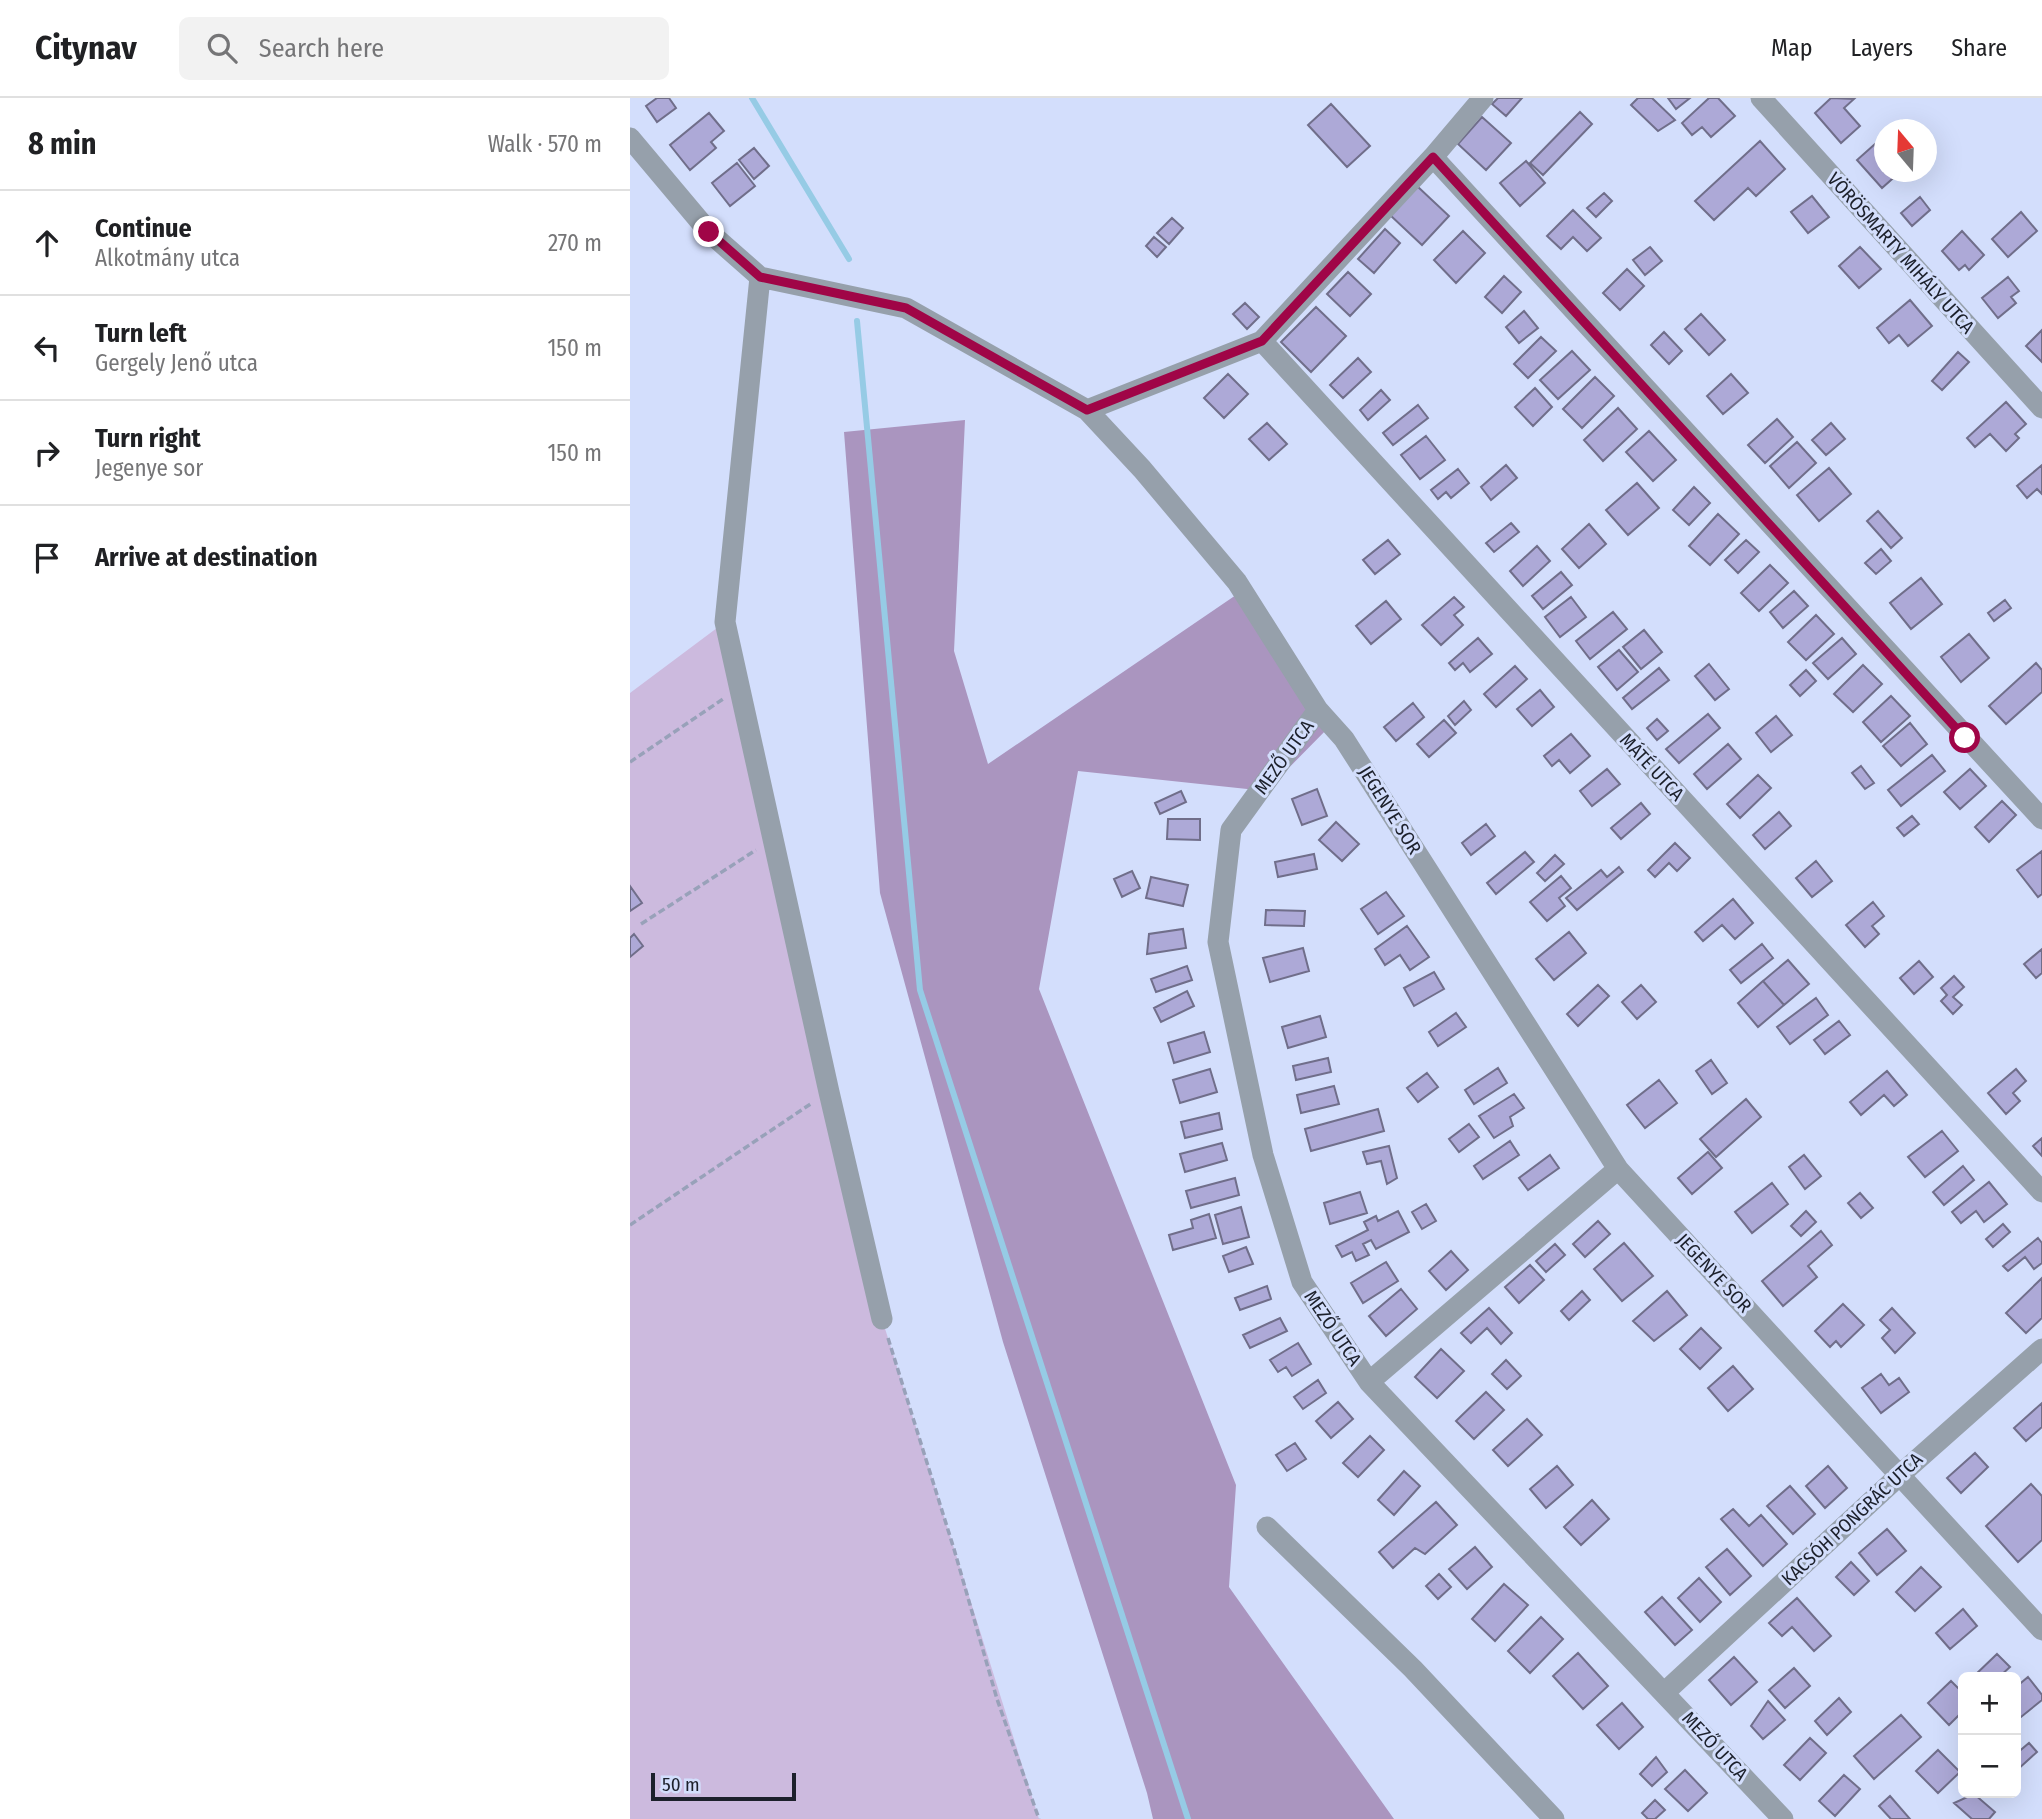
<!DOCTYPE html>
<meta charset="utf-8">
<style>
:root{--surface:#fff;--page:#f2f2f2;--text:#202124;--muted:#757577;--line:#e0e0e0}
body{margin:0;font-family:"Fira Sans Condensed",sans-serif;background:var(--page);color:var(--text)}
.controls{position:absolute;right:21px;bottom:21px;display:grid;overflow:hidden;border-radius:10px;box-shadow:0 7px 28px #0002}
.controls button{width:63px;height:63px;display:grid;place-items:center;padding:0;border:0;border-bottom:2px solid var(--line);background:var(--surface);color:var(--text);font:35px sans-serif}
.compass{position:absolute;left:1244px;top:21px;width:63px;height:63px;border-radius:50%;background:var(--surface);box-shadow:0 7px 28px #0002;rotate:341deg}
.scale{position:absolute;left:21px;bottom:18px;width:145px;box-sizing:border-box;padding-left:7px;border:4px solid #1c202b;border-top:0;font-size:19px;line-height:24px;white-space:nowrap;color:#1c202b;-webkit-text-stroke:5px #d3defc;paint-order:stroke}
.stop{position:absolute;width:21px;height:21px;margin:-16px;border:5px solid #a00547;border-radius:50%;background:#fff}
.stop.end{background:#a00547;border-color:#fff;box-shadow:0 2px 7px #0008}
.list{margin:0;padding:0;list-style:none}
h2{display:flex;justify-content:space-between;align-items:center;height:91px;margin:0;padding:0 28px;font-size:30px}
h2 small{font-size:23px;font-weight:400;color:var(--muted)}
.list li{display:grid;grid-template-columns:46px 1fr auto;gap:21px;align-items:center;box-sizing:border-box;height:105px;padding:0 28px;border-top:2px solid var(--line)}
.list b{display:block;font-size:26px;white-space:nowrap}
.list p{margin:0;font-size:23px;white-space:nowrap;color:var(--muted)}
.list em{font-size:23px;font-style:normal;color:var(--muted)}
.icon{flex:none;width:38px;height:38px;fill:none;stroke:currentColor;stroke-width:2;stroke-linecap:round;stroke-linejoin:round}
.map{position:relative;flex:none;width:1412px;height:1721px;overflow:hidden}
header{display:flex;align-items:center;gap:42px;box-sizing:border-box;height:98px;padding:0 35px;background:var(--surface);border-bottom:2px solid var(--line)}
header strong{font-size:33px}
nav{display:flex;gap:38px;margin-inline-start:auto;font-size:24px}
.search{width:490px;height:63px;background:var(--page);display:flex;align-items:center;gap:18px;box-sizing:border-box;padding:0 24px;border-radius:10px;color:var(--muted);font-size:26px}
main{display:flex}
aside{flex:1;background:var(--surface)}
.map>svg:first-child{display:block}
.green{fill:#ccbade}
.forest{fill:#aa95bf}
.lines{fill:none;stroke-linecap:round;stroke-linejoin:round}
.stream{stroke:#96cbe5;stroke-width:6}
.building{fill:#ada9d7;stroke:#706e8a;stroke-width:2}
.path{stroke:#98a1b9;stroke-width:3.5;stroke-dasharray:7 3.5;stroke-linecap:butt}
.minor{stroke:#96a0ab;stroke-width:21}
.route{stroke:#a00547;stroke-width:9}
.labels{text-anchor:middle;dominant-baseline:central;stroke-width:6;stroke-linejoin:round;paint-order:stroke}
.street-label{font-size:19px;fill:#1c202b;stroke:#d3defc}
</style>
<header>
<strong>Citynav</strong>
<div class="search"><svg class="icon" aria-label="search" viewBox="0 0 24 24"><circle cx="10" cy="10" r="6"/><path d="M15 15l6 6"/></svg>Search here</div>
<nav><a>Map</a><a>Layers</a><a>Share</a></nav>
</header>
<main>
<aside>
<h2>8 min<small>Walk · 570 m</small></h2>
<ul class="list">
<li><svg class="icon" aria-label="ahead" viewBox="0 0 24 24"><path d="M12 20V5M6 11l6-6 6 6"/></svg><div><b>Continue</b><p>Alkotmány utca</p></div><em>270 m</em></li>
<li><svg class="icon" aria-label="left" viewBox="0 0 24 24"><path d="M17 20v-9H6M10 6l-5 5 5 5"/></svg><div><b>Turn left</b><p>Gergely Jenő utca</p></div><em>150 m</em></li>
<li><svg class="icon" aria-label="right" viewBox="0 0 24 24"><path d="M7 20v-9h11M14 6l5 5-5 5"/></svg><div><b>Turn right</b><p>Jegenye sor</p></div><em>150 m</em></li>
<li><svg class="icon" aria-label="arrive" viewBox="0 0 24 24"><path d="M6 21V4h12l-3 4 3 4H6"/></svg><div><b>Arrive at destination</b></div></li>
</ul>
</aside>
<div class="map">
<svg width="1412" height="1721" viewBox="0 0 1412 1721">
<rect width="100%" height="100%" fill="#d3defc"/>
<path class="green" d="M95 524 252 1221 409 1721H0V595Z"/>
<path class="forest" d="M335 322 324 553 358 666 606 497 704 624 636 693 448 673 409 891 606 1387 599 1489 764 1721H523L517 1695 373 1244 250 795 214 334Z"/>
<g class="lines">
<path class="stream" d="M122 0 219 161
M227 223 290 892 558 1721"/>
</g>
<path class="building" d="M27 0H39L46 10 27 24 16 8Z
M868 0H892L876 18 862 6Z
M1008 0H1022L1045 22 1028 33 1001 7Z
M1038 0H1060L1046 11Z
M1079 0H1088L1105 18 1081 39 1072 29 1062 37 1052 25Z
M1201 0 1224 1 1214 10 1230 28 1211 45 1185 15Z
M701 6 740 48 717 69 678 27Z
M950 14 962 26 913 77 900 65Z
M79 15 94 33 81 44 86 50 60 72 40 47Z
M852 19 881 45 856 72 828 46Z
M1272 23 1279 32H1262Z
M1254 38V74H1270L1252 90 1227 62Z
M1130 43 1155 71 1126 98 1118 90 1084 122 1065 103Z
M124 50 139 68 124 81 109 62Z
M896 63 915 85 890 108 870 85Z
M107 65 125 88 100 108 82 85Z
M787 88 819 118 792 147 760 117Z
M974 95 982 103 966 119 957 110Z
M1182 98 1199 119 1178 135 1161 114Z
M1290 99 1300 112 1282 128 1271 115Z
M943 112 971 140 957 153 943 139 931 151 917 138Z
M1391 114 1407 133 1378 159 1362 141Z
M542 120 553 130 539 146 527 135Z
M755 131 770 145 744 175 728 161Z
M833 133 855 155 826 185 804 162Z
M1332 133 1354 157 1339 172 1335 167 1329 172 1312 153Z
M524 139 536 149 527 159 516 148Z
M1020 149 1032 163 1015 177 1003 162Z
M1230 149 1251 171 1229 190 1209 168Z
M997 171 1014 188 990 212 973 195Z
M718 174 741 196 720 218 697 196Z
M874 178 891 194 872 215 855 199Z
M1378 179 1389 193 1381 199 1386 205 1368 220 1352 200Z
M1280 202 1302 228 1278 248 1269 237 1259 245 1247 230Z
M615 205 629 219 617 231 603 216Z
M686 209 716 238 681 274 651 244Z
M894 213 908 230 889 245 876 229Z
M1071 216 1095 242 1079 257 1055 231Z
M1412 232V264L1396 248Z
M1034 234 1052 253 1039 266 1021 247Z
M911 239 926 253 898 280 884 266Z
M942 253 960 272 928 301 910 282Z
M1328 254 1339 264 1312 292 1302 283Z
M728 260 741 274 713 300 700 287Z
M598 276 618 296 594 320 574 300Z
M1101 276 1118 295 1093 316 1077 298Z
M965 279 984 298 952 330 933 311Z
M905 290 922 309 903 328 885 309Z
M751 292 760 302 738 322 730 312Z
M1376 304 1396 326 1385 336 1389 340 1376 353 1360 336 1345 349 1337 340Z
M788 307 798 320 763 347 753 335Z
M988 310 1007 331 973 363 954 342Z
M1147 321 1163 339 1135 365 1118 347Z
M637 325 657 346 639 362 619 341Z
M1201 325 1215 341 1196 357 1182 342Z
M1019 333 1046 362 1023 383 996 354Z
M796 338 815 362 790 381 771 357Z
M1167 344 1186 365 1159 390 1140 368Z
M876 367 887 380 861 402 851 389Z
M1412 367V396L1407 391 1397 400 1387 388Z
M1199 370 1221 396 1189 423 1167 397Z
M828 371 839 385 821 400 816 394 808 401 801 392Z
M1007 385 1029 410 998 437 976 412Z
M1064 389 1080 405 1059 427 1043 412Z
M1248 413 1272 440 1261 450 1237 423Z
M1088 416 1109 436 1080 467 1059 448Z
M881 425 889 434 864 454 856 445Z
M959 426 976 446 949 470 932 451Z
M758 442 770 456 745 476 733 462Z
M1116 442 1129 454 1108 475 1095 462Z
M907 448 920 463 893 488 880 473Z
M1251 451 1261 463 1246 476 1235 465Z
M1140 467 1158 485 1129 513 1111 495Z
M931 474 942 487 913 511 902 498Z
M1291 480 1312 506 1281 531 1260 505Z
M1164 493 1178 508 1153 530 1140 514Z
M824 499 834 509 824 517 833 527 811 547 792 527Z
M941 499 956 519 930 539 915 519Z
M1375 502 1381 510 1364 523 1358 515Z
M756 503 771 521 741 546 726 528Z
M983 514 997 531 960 561 946 543Z
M1186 517 1204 536 1176 562 1158 544Z
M1014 532 1032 554 1011 571 993 549Z
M1339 536 1359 560 1331 584 1311 559Z
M848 540 862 556 840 574 833 565 825 572 819 565Z
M1212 540 1226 556 1198 581 1183 565Z
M989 552 1008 574 987 592 968 569Z
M1406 565 1412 572V594L1376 626 1359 608Z
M1079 566 1099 591 1085 602 1065 578Z
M1233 567 1252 586 1223 614 1204 596Z
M885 568 897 581 866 609 854 596Z
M1029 570 1039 582 1002 611 993 600Z
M1176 572 1186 583 1170 598 1160 587Z
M910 592 924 609 902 628 887 611Z
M1261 598 1280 618 1251 644 1233 624Z
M834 603 841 612 825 627 818 618Z
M783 605 794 619 766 643 754 629Z
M1078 616 1090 630 1049 665 1036 651Z
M1146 618 1162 637 1141 654 1126 635Z
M1027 621 1038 633 1027 642 1017 630Z
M814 622 826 635 799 659 787 646Z
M1280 625 1297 646 1271 668 1253 648Z
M941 636 960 658 940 675 929 662 922 668 914 658Z
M1098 646 1111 661 1077 691 1064 676Z
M1302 657 1315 673 1271 708 1258 692Z
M1231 668 1244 685 1235 691 1222 675Z
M977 671 990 686 962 708 950 693Z
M1340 671 1356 688 1330 711 1314 694Z
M1128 677 1141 690 1110 720 1097 706Z
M687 691 697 718 672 727 662 701Z
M551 693 556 704 530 716 525 705Z
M1372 703 1386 717 1359 744 1345 729Z
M1011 705 1020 716 991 741 981 730Z
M1149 714 1161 728 1135 751 1123 737Z
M1282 718 1289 726 1274 738 1267 730Z
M538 721H570V742L537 741Z
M706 724 729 746 712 763 689 742Z
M856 726 865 738 841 757 832 745Z
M1045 745 1060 760 1047 773 1039 765 1025 779 1018 772Z
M1412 753V796L1408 799 1387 772Z
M895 754 904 764 866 796 857 785Z
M684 756 687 771 648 779 645 764Z
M925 757 934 766 915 783 907 775Z
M1186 763 1202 783 1182 799 1166 780Z
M989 769 993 774 947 812 936 800 971 772 977 779Z
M502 773 510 790 492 799 484 781Z
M931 778 941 790 929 800 935 808 917 823 900 804Z
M521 779 558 787 553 808 516 800Z
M0 788 12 805 0 813Z
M756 794 774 818 748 836 731 811Z
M1103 801 1123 825 1105 841 1092 827 1073 843 1065 834Z
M1243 804 1254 818 1242 828 1249 836 1235 849 1216 827Z
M636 812 675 813 674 828 635 827Z
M777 828 799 859 780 872 770 857 755 867 745 851Z
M553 831 556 850 517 856 519 836Z
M939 834 956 855 924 882 906 861Z
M4 836 13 848 0 859V840Z
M1132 846 1143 860 1111 885 1100 872Z
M673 850 679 873 640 884 633 860Z
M1412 851V875L1406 880 1394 866Z
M1158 862 1179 886 1154 907 1133 883Z
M1289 863 1303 879 1284 896 1270 880Z
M557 868 562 882 526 894 521 881Z
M804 874 814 891 784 908 774 890Z
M1324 878 1334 889 1323 899 1332 907 1323 916 1311 903 1317 897 1311 890Z
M1133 883 1154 907 1128 929 1108 905Z
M968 887 979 898 948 928 937 916Z
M1011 887 1026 904 1007 921 992 904Z
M557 893 564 908 531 924 524 910Z
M1186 900 1198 917 1160 946 1147 929Z
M826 915 836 929 808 948 799 934Z
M690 918 696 939 658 950 652 929Z
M1209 923 1220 937 1195 956 1184 942Z
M574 934 580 954 544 965 538 945Z
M698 960 701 974 666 982 663 968Z
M1081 962 1097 985 1082 996 1066 973Z
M868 970 877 985 844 1006 835 992Z
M580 971 587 994 550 1005 543 982Z
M1386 971 1396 983 1383 995 1390 1003 1376 1016 1358 995Z
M1257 973 1277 997 1264 1008 1254 997 1231 1017 1220 1004Z
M797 975 808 989 788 1004 777 990Z
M1029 982 1047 1005 1015 1030 997 1007Z
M704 988 709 1006 671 1015 667 997Z
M884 996 894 1010 880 1019 883 1028 864 1040 849 1018Z
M1116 1001 1131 1019 1086 1059 1070 1041Z
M748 1011 754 1033 681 1053 675 1031Z
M589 1015 592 1031 555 1040 551 1024Z
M839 1026 849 1039 829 1054 819 1041Z
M1312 1033 1328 1053 1295 1079 1278 1059Z
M1412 1040V1058L1403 1048Z
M880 1043 889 1057 853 1081 844 1068Z
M592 1045 597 1062 555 1074 550 1056Z
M759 1048 767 1080 757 1086 751 1063 737 1066 733 1054Z
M1078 1054 1092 1070 1062 1096 1048 1080Z
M920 1057 929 1070 898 1092 889 1080Z
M1174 1057 1191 1078 1175 1091 1159 1069Z
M1333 1068 1344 1082 1314 1107 1303 1094Z
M605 1080 609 1097 561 1110 556 1093Z
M1359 1084 1377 1106 1354 1124 1346 1113 1331 1125 1322 1114Z
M1142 1085 1158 1106 1122 1135 1105 1114Z
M730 1094 737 1115 700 1126 694 1105Z
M1230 1095 1243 1110 1231 1120 1218 1105Z
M796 1106 806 1123 792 1131 782 1114Z
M611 1109 619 1139 593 1146 585 1117Z
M768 1113 779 1134 746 1151 741 1142 733 1146 739 1157 726 1163 722 1154 712 1159 706 1148 738 1132 734 1124 746 1118 748 1123Z
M1176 1113 1186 1124 1171 1138 1161 1128Z
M579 1116 586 1140 543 1152 539 1137 563 1130 561 1122Z
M968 1123 980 1136 955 1159 943 1146Z
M1373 1126 1380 1134 1363 1149 1356 1141Z
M1191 1133 1202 1147 1178 1168 1187 1179 1153 1208 1132 1183Z
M1408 1140 1412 1145V1165L1404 1171 1395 1159 1378 1173 1373 1168Z
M994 1145 1023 1178 992 1203 964 1171Z
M925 1146 935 1157 916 1174 906 1163Z
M616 1149 623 1166 599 1174 593 1158Z
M821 1153 838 1172 816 1192 799 1173Z
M756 1164 768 1183 733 1205 721 1185Z
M900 1167 914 1182 889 1205 875 1189Z
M1412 1180V1220L1396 1235 1376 1215Z
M637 1188 641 1201 610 1212 605 1200Z
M771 1191 787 1211 756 1238 739 1218Z
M952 1193 960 1202 939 1222 931 1213Z
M1037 1193 1057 1217 1024 1243 1003 1223Z
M1213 1206 1234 1227 1211 1249 1206 1243 1200 1249 1185 1233Z
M859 1210 882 1235 871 1246 857 1230 841 1245 831 1235Z
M1262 1210 1285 1235 1265 1255 1252 1240 1260 1232 1250 1222Z
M650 1220 657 1233 620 1250 613 1237Z
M1071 1230 1091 1250 1070 1271 1050 1251Z
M668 1245 681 1266 662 1278 656 1269 648 1274 640 1262Z
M811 1251 834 1273 807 1300 785 1279Z
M876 1262 891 1278 877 1291 862 1276Z
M1103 1268 1123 1291 1098 1313 1078 1290Z
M1251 1276 1259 1287 1269 1280 1279 1294 1251 1315 1232 1290Z
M688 1282 696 1295 673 1311 664 1299Z
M856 1294 874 1312 844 1341 826 1323Z
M708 1304 723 1321 701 1340 686 1323Z
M1412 1305V1329L1396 1343 1384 1330Z
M897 1321 912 1337 878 1368 863 1352Z
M740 1338 754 1352 728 1379 713 1365Z
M665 1345 676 1361 657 1373 646 1357Z
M1345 1355 1358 1369 1331 1395 1317 1380Z
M927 1368 943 1387 916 1410 900 1391Z
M1198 1368 1217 1390 1195 1410 1176 1388Z
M774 1373 790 1388 764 1417 748 1402Z
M1401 1386 1412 1398V1442L1388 1464 1356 1428Z
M1160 1388 1185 1416 1163 1436 1137 1408Z
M962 1402 979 1421 951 1447 934 1429Z
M806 1404 827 1427 795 1456 785 1450 763 1470 749 1454Z
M1103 1411 1119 1428 1131 1417 1157 1446 1133 1468 1091 1421Z
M1257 1431 1276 1453 1247 1477 1229 1455Z
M845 1449 862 1469 837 1491 819 1471Z
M1097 1451 1121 1478 1100 1497 1076 1469Z
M1221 1464 1239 1483 1224 1497 1206 1479Z
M1291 1469 1311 1489 1285 1513 1266 1494Z
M809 1476 821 1489 808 1501 796 1488Z
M1069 1480 1091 1504 1070 1524 1048 1500Z
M874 1486 898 1507 865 1543 842 1521Z
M1032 1499 1062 1532 1045 1547 1015 1514Z
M1167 1500 1201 1538 1184 1553 1162 1529 1152 1538 1139 1525Z
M1333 1511 1347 1528 1320 1551 1306 1535Z
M911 1519 933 1541 900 1575 878 1553Z
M948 1555 978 1588 953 1611 923 1578Z
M1367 1556 1380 1569 1369 1579H1343Z
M1104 1559 1127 1584 1101 1607 1079 1582Z
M1164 1570 1180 1588 1155 1610 1139 1592Z
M1398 1579 1412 1597V1602L1386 1623V1589Z
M1321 1583 1330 1592 1333 1588V1613L1319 1627 1298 1605Z
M1209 1600 1221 1614 1197 1637 1185 1623Z
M1138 1603 1155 1622 1133 1641 1121 1628Z
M992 1605 1013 1629 989 1651 967 1627Z
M1271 1617 1291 1639 1244 1681 1224 1658Z
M1180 1640 1196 1655 1170 1682 1154 1667Z
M1399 1645 1407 1654 1386 1673V1656Z
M1308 1652 1330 1674 1308 1695 1286 1673Z
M1026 1659 1037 1674 1022 1688 1010 1676Z
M1055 1672 1077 1695 1058 1713 1035 1691Z
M1214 1677 1230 1691 1205 1718 1189 1703Z
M1344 1696 1365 1714 1359 1721H1342L1324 1705Z
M1260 1698 1280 1721H1261L1249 1708Z
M1025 1702 1035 1712 1025 1721H1018L1012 1715Z"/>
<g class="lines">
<path class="path" d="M0 664 93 601
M11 826 126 752
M0 1127 182 1005
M258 1240 324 1451 367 1601 409 1721"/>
<path class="minor" d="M1131 0 1412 310
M0 40 79 134 130 179 276 210 457 312 512 371 607 484 688 612 714 641 988 1071 1412 1532
M803 59 1412 721
M130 179 95 524 199 994 252 1221
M632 243 1412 1094
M457 312 632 243 803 59 853 0
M688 612 601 732 588 844 633 1057 672 1184 739 1284 1153 1721
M739 1284 988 1071
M637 1429 783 1571 924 1721
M1035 1594 1271 1376 1412 1251"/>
</g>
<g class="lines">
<path class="route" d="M79 134 130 179 276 210 457 312 632 243 803 59 1335 640"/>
</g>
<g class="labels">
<g class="street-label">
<text transform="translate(1271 155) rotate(48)">VÖRÖSMARTY MIHÁLY UTCA</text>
<text transform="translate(654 659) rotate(-54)">MEZŐ UTCA</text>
<text transform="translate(1022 669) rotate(47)">MÁTÉ UTCA</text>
<text transform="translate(760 712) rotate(58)">JEGENYE SOR</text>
<text transform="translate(1084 1175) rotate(47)">JEGENYE SOR</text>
<text transform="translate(703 1230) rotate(56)">MEZŐ UTCA</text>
<text transform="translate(1222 1421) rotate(-43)">KACSÓH PONGRÁC UTCA</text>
<text transform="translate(1085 1648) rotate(47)">MEZŐ UTCA</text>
</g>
</g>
</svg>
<div class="controls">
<button>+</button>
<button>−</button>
</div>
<svg class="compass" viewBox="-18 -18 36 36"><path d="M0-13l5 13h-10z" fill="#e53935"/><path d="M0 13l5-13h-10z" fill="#757577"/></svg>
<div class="scale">50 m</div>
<div class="stop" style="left:1335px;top:640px"></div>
<div class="stop end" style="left:79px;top:134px"></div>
</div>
</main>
